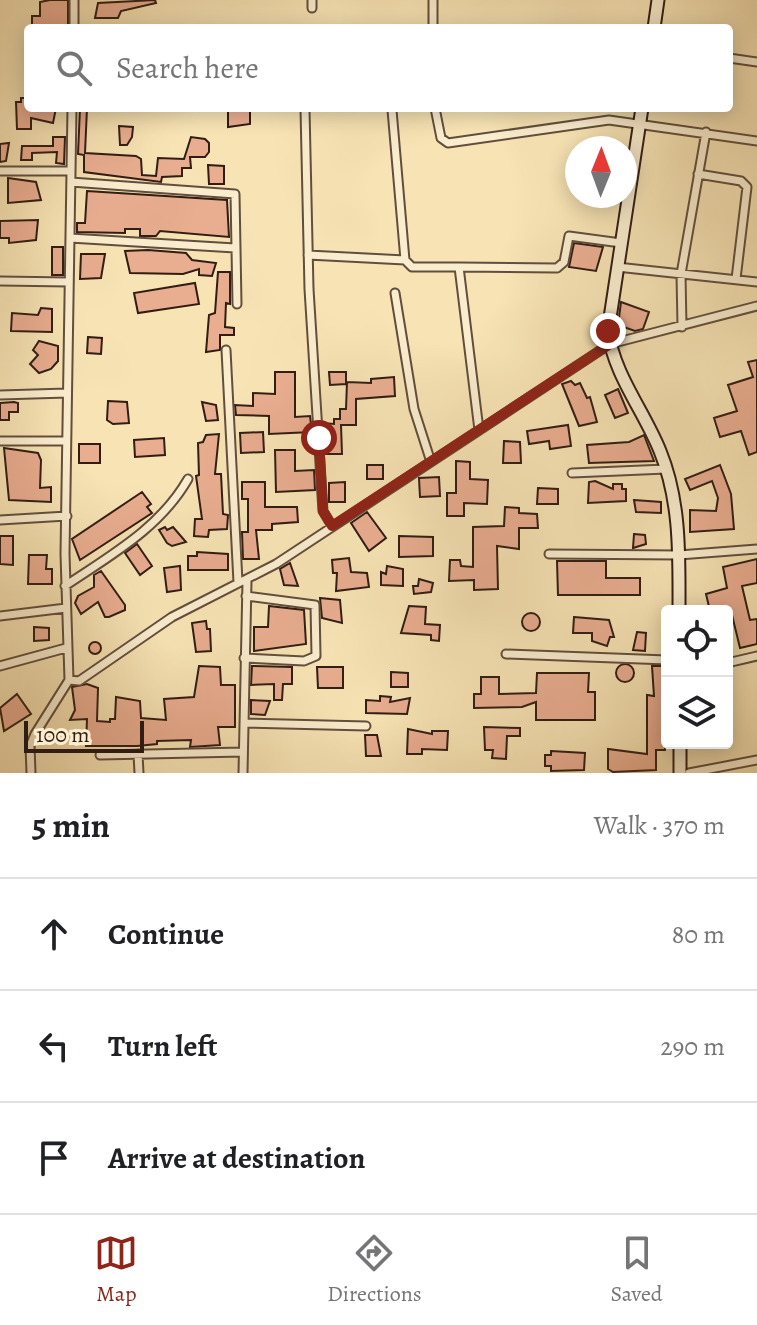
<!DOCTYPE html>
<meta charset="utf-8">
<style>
:root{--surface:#fff;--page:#f6f6f6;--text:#202124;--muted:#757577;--line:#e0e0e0;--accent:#8f2418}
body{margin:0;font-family:Alegreya,serif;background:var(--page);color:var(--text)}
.controls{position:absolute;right:24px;bottom:24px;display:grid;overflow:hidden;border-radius:8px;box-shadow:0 4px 20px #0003}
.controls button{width:72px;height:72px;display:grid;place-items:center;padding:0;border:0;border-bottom:2px solid var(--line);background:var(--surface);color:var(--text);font:40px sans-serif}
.compass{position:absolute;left:565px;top:136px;width:72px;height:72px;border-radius:50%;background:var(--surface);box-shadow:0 4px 20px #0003;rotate:1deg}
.scale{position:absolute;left:24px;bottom:20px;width:120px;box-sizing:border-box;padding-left:8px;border:4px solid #311d14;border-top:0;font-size:22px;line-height:28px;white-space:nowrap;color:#311d14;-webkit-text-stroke:6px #faedce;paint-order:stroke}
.stop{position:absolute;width:24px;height:24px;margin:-18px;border:6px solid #8f2418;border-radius:50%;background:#fff}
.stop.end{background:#8f2418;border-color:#fff;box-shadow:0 2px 8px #0008}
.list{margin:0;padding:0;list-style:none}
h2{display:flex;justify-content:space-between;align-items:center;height:104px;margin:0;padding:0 32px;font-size:34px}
h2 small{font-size:26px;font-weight:400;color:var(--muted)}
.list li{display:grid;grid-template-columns:52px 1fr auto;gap:24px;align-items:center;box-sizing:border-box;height:112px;padding:0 32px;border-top:2px solid var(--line)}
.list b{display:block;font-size:30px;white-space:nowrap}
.list em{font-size:26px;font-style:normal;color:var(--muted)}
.icon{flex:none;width:44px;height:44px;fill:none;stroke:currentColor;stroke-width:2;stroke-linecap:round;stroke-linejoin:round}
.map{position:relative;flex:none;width:757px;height:773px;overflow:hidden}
.search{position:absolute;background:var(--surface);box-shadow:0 4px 20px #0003;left:24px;right:24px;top:24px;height:88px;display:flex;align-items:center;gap:20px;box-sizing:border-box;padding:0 28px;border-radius:8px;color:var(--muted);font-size:30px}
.sheet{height:440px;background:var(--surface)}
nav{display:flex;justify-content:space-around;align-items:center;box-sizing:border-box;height:112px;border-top:2px solid var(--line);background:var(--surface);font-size:22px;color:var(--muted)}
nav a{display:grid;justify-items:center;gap:4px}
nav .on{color:var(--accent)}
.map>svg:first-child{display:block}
.building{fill:#e9ad90;stroke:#311d14;stroke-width:2}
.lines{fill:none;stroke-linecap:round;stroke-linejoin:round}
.street-casing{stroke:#624e3c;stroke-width:11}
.secondary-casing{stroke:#311d14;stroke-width:15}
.street{stroke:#faedce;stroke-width:7}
.secondary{stroke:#faedce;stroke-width:11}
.route{stroke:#8f2418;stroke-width:10}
</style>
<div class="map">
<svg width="757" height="773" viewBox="0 0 757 773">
<rect width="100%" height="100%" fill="#f7e3b4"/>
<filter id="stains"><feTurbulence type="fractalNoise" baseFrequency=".0025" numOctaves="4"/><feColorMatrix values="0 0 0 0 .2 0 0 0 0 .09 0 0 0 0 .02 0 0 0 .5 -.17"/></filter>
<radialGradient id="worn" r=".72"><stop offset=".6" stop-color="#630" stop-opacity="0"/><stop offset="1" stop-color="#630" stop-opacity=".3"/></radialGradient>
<path class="building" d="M50 0H68V28H32V16H40V2Z
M155 0 156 3 121 11 118 18H95L98 3Z
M21 98H28V108H56L53 123 31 118V129H17L16 102H21Z
M80 108H87L85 153 136 156 141 159 142 175 156 176 158 158 184 159 191 137 205 139 209 143V152L205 157H190L191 168H182V176L162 177 161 182 84 172V155L78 154Z
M228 108H250V124L228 127Z
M119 126 133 127 132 137 127 145H120Z
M53 137H65L64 164 56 163 57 152 32 153V160H21L22 146H53Z
M9 143 6 161 0 162V144Z
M208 165 224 166V184H209Z
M8 178 36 182 41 200 8 203Z
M87 191 227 200 229 237 160 231 156 236H140V229H125V233L77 232V223H85Z
M38 220 36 240 9 243V238H0V221Z
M574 243 603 247 596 271 569 267Z
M52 247H63V275H52Z
M148 250 186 253 192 260 216 263 212 276 199 275V269L183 274 130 273 125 251Z
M81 254H105L101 278 80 279Z
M218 272H230V304L226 303 225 327 234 328V335H220V350L206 352 209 315 215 313Z
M195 283 199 304 138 313 134 293Z
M621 302 649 312 643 329 635 331 618 325Z
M41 308 52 309V332L11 331 12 313 38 315Z
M88 337 102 338 101 354 87 353Z
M39 341 58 346V361L51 369 39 373 30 364 38 355 33 350Z
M757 360V452L749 455 741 431 720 437 714 418 737 411 728 385 753 377 748 362Z
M275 372H295V417L310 416 312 432 269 434V416L236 415 235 405 253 406V393L275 394Z
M329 372H346V384L330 385Z
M394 377 395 396 356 399V425H341L342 454H326L324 423 334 424V419H340V409H346L347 382 371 383V379Z
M571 381 575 385 580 383 587 398 590 397 597 422 579 426 562 384Z
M618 389 628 413 615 418 605 395Z
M108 401 127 402 129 423 113 424 107 420Z
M14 402 18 403V412H9V420H0V403Z
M202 402 216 405 218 420 206 421Z
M568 425 571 446 550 449 549 441 529 444 527 431Z
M263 432 264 452 241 453 240 433Z
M219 434 215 474H221L223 514 228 515 227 529 209 530 208 537 194 536 195 519H202L196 476 199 475 198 443 203 442 206 435Z
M644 435 654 461 589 463 587 445 629 442Z
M164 438 165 455 135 457 134 440Z
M504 441 520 442 521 463H503Z
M79 444H100V463H79Z
M4 448 38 453 41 460 40 488 51 487V502L9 500Z
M275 450H295V471L314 470 315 490 276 492Z
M456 461 470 462V479L488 480 487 504 464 503V516H447V493H456Z
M367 465H383V479H367Z
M720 465 731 494 734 529 690 532V510L716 511 718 498 712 481 690 490 685 479Z
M439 477 440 496 420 497 419 478Z
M595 481 613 489V484H622V489H626V501L588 503 589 482Z
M242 482H265V507H297L298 522 272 524V530H256L259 559H243L242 532H248V499H242Z
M345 482V502H329V483Z
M538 488 558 489V504H537Z
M142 492 151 504 147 507 152 513 80 560 72 539Z
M634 500 661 502V513L636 512Z
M505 507 519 508V513L537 514 538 528H519V549L497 546 498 589 474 590V580L449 581 450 560H460L461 566 473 567V527L504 526Z
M367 512 386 538 369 551 351 523Z
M165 527 167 530 173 527 186 542 172 546 167 543 159 530Z
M634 534 645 535 646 544 633 548Z
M0 536H13V565L0 564Z
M399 536 433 537V556L399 557Z
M137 544 152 566 140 575 125 553Z
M197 552 228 554V570H188V556H197Z
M29 555H47L46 569H52V584H28Z
M349 558 351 572 367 573 369 587 336 591 337 573H333L332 560Z
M757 559V583L742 586 750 620 757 619V644L740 648 732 615 727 617V611H710L706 594 727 588 723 567Z
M557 561H606V578H640V595H558Z
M290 563 298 586 284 585 280 569Z
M180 566 181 590 167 592 164 568Z
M387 566 403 569V586L381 585V572L386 574Z
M101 571 125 605V610L109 617H105L98 602 81 614 75 603 78 596 94 587V575Z
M419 579 433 583 431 592 414 594 413 586H418Z
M320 598 340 600 342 623 322 618Z
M269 606 304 610 306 644 254 651V627H268Z
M409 606 426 607 425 624 440 625 439 641 431 640V635L401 633Z
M522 622a9 9 0 1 1 18 0a9 9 0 1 1-18 0Z
M574 617 609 620 614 637H610L607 646 592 641V633H573Z
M206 621 207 629H210L211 651 196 652 192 623Z
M34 627 49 628V640L34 641Z
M637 632 646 633 645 651 633 650Z
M89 648a6 6 0 1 1 12 0a6 6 0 1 1-12 0Z
M616 673a9 9 0 1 1 18 0a9 9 0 1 1-18 0Z
M199 666 220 667 221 685H235V727H218L220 745 190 747 191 740 157 741V744L137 746H86L87 719 70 720 75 710 72 687 87 684 98 688 97 721 110 722V719H115L116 697 140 701 141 718 166 720 164 699 194 697Z
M252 666 292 667V684H283L282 700H274V684L251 685Z
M652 666H667L665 750H656V770L613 772 608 769V749L647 754V695L654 696Z
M317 667H343V688H318Z
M391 672 408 673V687H391Z
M537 673H589L588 692H595V720H536V702L522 707 474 708V694H481V677H499V694L536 693Z
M17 694 31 714 4 731 0 708Z
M380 696 391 697 390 702 410 698 407 714 366 713V700L380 701Z
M251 700 270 701 265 715 251 714Z
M484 727 520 728V736H507L506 759 492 758 493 750H485Z
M408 729 432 734V731H448L447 750 422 749V754H407Z
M365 735H377L381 756H366Z
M551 751 585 753 584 770 551 771V766H545V755H551Z"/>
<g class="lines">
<defs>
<path id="street" d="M74 0V28
M312 0V8
M433 28V0
M729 58 757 62
M435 108 441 138 448 143 609 120 757 141
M305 109 309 289 323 511 332 526
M392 110 405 260
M0 171H71
M698 174 741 181 747 187 736 279
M71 182 235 194 237 304
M70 238 235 248
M308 255 405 260 412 267H459L479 430
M459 267 557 268 564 262 569 236 621 243
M617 267 757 282
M0 281 69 282
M395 293 414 409 431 462
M682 327 681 274 706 132
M226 350 238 582
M0 395 67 393
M0 441H66
M572 473 666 469
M0 520 67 516
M549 554 679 555 757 549
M65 586C111 555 160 528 188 479
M0 616 66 608
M506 654 667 660
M244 658 304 661 316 656 315 605 246 596
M727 663 757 656
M0 666 66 648
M69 680 79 681 172 617 276 564 610 344 757 306
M244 723 366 726
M138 754 139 773
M100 755 243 752
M31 773 30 746 35 734 69 680 65 554 72 108
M243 773 247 581
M689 773 757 760"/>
<path id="secondary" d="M654 28 658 0
M642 108 608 331C614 375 644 411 660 451 681 502 679 557 679 611
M680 743V773"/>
</defs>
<use href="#street" class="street-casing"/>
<use href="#secondary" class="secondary-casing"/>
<use href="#street" class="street"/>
<use href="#secondary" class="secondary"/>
</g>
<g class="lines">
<path class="route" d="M319 438 323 511 332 526 610 344 608 331"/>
</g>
<rect width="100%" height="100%" filter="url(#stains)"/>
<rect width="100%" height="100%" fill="url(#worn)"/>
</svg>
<div class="controls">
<button><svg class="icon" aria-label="locate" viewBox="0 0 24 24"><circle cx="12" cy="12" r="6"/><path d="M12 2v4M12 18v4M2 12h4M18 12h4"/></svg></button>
<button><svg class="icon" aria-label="layers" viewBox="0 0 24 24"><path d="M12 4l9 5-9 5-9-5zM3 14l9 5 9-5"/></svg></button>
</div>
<svg class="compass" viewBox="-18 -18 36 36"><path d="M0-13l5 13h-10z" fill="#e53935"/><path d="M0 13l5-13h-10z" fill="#757577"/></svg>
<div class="scale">100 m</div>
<div class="stop" style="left:319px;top:438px"></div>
<div class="stop end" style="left:608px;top:331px"></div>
<div class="search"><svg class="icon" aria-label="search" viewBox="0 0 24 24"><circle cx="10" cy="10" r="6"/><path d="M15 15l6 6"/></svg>Search here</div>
</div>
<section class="sheet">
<h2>5 min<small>Walk · 370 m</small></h2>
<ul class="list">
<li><svg class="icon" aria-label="ahead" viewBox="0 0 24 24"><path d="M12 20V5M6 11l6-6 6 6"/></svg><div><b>Continue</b></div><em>80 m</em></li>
<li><svg class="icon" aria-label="left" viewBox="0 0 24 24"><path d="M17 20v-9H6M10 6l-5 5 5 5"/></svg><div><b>Turn left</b></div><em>290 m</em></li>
<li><svg class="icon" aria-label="arrive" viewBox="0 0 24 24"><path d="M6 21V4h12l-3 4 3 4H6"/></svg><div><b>Arrive at destination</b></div></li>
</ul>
</section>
<nav>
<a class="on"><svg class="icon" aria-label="map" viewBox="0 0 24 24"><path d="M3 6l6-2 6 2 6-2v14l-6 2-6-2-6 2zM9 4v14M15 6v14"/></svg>Map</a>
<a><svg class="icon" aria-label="directions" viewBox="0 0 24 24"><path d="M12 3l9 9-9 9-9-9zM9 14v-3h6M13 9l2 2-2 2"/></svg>Directions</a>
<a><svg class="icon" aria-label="saved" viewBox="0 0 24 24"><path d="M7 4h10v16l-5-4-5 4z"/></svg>Saved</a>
</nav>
